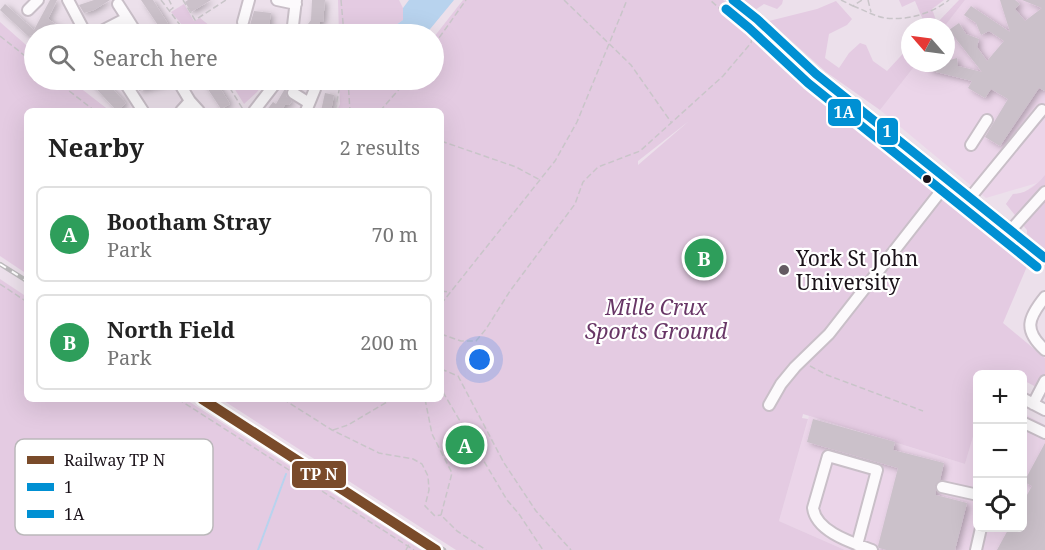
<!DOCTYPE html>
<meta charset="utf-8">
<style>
:root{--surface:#fff;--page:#f2f2f2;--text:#222;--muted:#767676;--line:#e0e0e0;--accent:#111827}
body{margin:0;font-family:"Noto Serif",serif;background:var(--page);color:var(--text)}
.controls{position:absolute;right:18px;bottom:18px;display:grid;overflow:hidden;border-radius:9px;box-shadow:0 6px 24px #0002}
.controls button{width:54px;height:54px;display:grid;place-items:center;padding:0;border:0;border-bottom:2px solid var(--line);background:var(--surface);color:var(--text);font:30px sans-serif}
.compass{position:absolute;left:901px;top:18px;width:54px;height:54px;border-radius:50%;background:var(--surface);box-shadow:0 6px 24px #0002;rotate:298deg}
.you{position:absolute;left:480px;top:360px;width:21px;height:21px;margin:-15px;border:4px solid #fff;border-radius:50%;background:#1a73e8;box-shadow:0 0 0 9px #1a73e833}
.badge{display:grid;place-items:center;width:39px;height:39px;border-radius:50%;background:var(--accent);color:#fff;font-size:20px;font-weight:700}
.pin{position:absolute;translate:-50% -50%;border:3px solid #fff;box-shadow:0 2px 6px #0006}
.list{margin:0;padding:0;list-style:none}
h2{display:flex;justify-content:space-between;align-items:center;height:78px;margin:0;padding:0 24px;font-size:26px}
h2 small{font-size:20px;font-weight:400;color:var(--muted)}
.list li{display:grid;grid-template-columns:39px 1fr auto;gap:18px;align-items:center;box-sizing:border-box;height:96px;margin:0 12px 12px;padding:0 12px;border:2px solid var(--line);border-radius:9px}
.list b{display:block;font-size:22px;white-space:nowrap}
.list p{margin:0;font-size:20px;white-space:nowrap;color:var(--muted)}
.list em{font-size:20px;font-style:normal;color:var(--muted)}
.icon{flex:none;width:33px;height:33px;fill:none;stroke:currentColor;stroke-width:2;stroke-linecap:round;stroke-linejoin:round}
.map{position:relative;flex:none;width:1045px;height:550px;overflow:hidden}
.search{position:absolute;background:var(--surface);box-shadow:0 6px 24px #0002;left:24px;top:24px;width:420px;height:66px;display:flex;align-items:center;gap:15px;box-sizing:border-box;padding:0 21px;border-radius:33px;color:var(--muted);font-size:22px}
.panel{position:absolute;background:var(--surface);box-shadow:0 6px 24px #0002;left:24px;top:108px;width:420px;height:294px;border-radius:9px}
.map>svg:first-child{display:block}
.built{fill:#ebd5e9}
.green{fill:#e4cbe2;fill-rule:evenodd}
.water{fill:#b8d3ee}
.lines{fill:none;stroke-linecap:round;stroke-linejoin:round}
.stream{stroke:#b8d3ee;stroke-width:2}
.building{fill:#cbc1ca;filter:url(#shadow)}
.minor-casing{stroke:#c9bfc8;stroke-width:14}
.path{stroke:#c9c5c9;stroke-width:1.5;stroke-dasharray:6 3;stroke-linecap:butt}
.minor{stroke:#fcfafc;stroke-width:10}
.rail-casing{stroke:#bcbabc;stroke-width:4.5}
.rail{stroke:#fff;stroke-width:2;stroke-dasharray:7;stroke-linecap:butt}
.bus-1-casing{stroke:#fff;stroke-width:14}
.bus-2-casing{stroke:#fff;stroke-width:14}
.bus-1{stroke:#0090d3;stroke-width:9}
.bus-2{stroke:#0090d3;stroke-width:9}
.rail-1-casing{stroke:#fff;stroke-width:15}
.rail-1{stroke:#7a4b2a;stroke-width:10}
.bus-dot{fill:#1a1219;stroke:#fff;stroke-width:2}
.poi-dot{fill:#645a62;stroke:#fff;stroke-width:2}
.labels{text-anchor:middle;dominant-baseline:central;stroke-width:4.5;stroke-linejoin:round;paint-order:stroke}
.poi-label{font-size:21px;fill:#1a1219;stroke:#fff;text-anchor:start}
.park-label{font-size:21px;font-style:italic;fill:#683666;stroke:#fff}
.key{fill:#fff;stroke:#bab8ba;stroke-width:1.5}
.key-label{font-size:16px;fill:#1a1219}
.line-badge{stroke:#fff;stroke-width:2}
.badge-label{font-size:16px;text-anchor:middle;font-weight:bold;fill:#fff}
</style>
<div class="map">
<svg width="1045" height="550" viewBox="0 0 1045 550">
<defs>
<filter id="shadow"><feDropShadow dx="3" dy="2" stdDeviation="3" flood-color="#0004"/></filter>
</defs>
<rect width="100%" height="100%" fill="#ece0eb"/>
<path class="built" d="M965 0H1045V250L1027 234V230L1006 204 1013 194H1022L1037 183 986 198 880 110 917 63H946V27H944Z
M1023 413 1045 425V550H845L779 521 809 416 965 464 977 423 978 528H1022Z"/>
<path class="green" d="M338 0H399L403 8V20L396 25 393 34H339Z
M463 0H723L766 36 772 45 907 160 925 181 1031 257 1003 323 1045 358V379L1041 377 1036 387 1023 380 1022 374H978L977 423 965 464 803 414 802 418 808 419 779 521 845 550H456L221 399H441V111H337L340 104 339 80H434V37ZM689 121 638 165V161Z
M742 0H783L782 4 777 9 764 4 755 10Z
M899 0H944L932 9 937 23 959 0H965L944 27H926L915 1 902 7Z
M836 1 852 19 847 25 829 34 825 58 839 68 849 53 860 43 866 45 873 61 887 71 910 46V63H917L880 110 826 72 769 21 817 9Z
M184 4 194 21 200 18 220 34H190L171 12Z
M0 22 34 52V80H70L110 111H27V274L0 256Z
M229 80H266L257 92 244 104Z
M1045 175V250L1027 234V230L1006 204 1013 194C1026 194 1037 185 1045 175Z
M0 279 27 297V399H185L421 550H0Z"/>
<path class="water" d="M409 0H454L426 34H393L396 25 403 20V8Z"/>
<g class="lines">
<path class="stream" d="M291 463 293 460
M258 550 286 474"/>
</g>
<path class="building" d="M50 0H57L48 19 70 34H48L45 33 28 36 0 10 5 4 34 30Z
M94 0H110L94 10 84 13 79 5Z
M141 0H153L168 24 166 25 169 34H164Z
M188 0H211L191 12 185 2Z
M312 0H325L323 22H320L318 34H306L308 24 311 20Z
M1000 0H1015L1020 4 1015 9 1025 21 1042 8 1022 0H1045V91L1039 88 1000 146 985 137 1008 99 991 89 985 98 968 88 972 81 928 70 930 63H946V61L957 58 958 66 982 72 949 30 959 23 966 34 979 39 977 47 987 61 1004 41 989 31 981 35 976 23 964 15 971 6 1010 32Z
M254 11 271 13 269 26 278 27 277 34H242L243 29 250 25Z
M88 80H104L126 103 117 111Z
M140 80H174V82L139 91 138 82H140Z
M202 80H215L230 104 221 109Z
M290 80H301L298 85 300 86 299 88 293 86 286 90V96L292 101 289 105 286 104 285 105 282 109 283 111H266L273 102 276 104Z
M325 93 334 95 331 111H321Z
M813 419 895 442 893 450 944 463 940 480 935 485 936 495 967 503 955 550H887L879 548 878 546 898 468 807 442Z
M1045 443V550H997L1009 528H1023V502L1032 486 1024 482Z"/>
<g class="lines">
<defs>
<path id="minor" d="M68 0 86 34
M277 0 296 4
M733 0 757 19 816 74 1045 258
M118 4 127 18
M28 10 38 0
M243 22 249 0
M96 34 127 18 137 34
M292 34 296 0
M123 80 143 111
M293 93 309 103
M190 101 199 111
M181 111 190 101 181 86 182 80
M254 111 278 80
M306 111 315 89
M971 145 987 120
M969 199 1042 110
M1010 231 1045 192
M1045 297C1028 318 1023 330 1045 350
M1022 398 1045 410
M1033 404 1045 381
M769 405 781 384 795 367 829 334 948 182
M1022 422 1045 433
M942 487 978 495
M857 545 877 470 828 456 813 508C816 532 853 543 872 550
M976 550 981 528"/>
</defs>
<use href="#minor" class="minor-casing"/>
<path class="path" d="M161 0 187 34
M183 0 195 20 226 0
M341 0 344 34
M564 0 631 65 671 122
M841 0 853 6 862 0
M868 0 871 12
M853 6C864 10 874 16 885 18 907 21 933 13 949 0
M169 11 173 8 169 0
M0 36 34 63
M434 45 466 0
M55 80 95 111
M225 80 244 111
M348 80 350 111
M335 111 341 80
M380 111 407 80
M441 141 516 167 540 180
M0 284 27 302
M441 291 449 292
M441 304 555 161 577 122 627 0
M441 334 461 341H476L486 329 510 291 575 204 583 182 598 167 640 151 723 76 751 43 752 37 710 0
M810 366 827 375 923 411
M441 369 458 376 504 463 536 511 571 550
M441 383 444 394 507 500 519 514 543 550
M178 399 414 550
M283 399 332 430 379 453 413 459 422 464 428 476 429 490 425 506 435 516 441 515
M425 399 432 434 452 473 441 515 457 531 486 550
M333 430 348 425 392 399
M406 550 418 526"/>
<use href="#minor" class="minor"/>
<defs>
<path id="rail" d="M0 264 27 281
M210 399 444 550"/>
</defs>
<use href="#rail" class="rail-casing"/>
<use href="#rail" class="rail"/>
<defs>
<path id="bus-1" d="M733 0 757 19 816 74 1045 258"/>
<path id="bus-2" d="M726 9 749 28 808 83 1037 267"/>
</defs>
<use href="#bus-1" class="bus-1-casing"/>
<use href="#bus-2" class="bus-2-casing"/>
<use href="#bus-1" class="bus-1"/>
<use href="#bus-2" class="bus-2"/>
<defs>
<path id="rail-1" d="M202 399 436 550"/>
</defs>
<use href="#rail-1" class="rail-1-casing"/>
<use href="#rail-1" class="rail-1"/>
</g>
<circle class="bus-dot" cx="927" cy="179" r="5"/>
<circle class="poi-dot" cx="784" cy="270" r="6"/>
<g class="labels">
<g class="poi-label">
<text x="796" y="258">York St John<tspan x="796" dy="24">University</tspan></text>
</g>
<g class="park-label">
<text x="656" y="307">Mille Crux<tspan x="656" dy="24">Sports Ground</tspan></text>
</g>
</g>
<rect x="15" y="439" width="198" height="96" rx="9" class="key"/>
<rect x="27" y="456" width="27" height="8" fill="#7a4b2a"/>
<rect x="27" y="483" width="27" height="8" fill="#0090d3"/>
<rect x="27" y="510" width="27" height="8" fill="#0090d3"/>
<g class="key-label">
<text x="64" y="466">Railway TP N</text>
<text x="64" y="493">1</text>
<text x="64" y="520">1A</text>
</g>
<g class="line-badge">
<rect x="827" y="98" width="35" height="29" rx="6" fill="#0090d3"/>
<rect x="876" y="117" width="23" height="29" rx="6" fill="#0090d3"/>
<rect x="291" y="460" width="56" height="29" rx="6" fill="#7a4b2a"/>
</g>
<g class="badge-label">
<text x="844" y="118">1A</text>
<text x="887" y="137">1</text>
<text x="319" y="480">TP N</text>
</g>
</svg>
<div class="controls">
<button>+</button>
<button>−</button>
<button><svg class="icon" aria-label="locate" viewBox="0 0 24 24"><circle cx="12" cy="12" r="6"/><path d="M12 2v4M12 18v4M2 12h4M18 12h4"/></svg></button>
</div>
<svg class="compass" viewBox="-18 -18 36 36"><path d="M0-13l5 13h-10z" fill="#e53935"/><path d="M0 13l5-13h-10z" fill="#767676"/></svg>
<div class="you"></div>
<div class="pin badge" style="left:465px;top:445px;background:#2e9e5b">A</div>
<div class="pin badge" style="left:704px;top:258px;background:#2e9e5b">B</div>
<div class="search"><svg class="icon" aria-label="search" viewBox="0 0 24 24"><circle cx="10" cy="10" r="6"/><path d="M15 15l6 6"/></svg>Search here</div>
<section class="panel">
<h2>Nearby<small>2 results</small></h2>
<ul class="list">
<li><span class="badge" style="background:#2e9e5b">A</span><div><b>Bootham Stray</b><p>Park</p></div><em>70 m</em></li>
<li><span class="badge" style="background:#2e9e5b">B</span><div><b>North Field</b><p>Park</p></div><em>200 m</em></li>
</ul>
</section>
</div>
